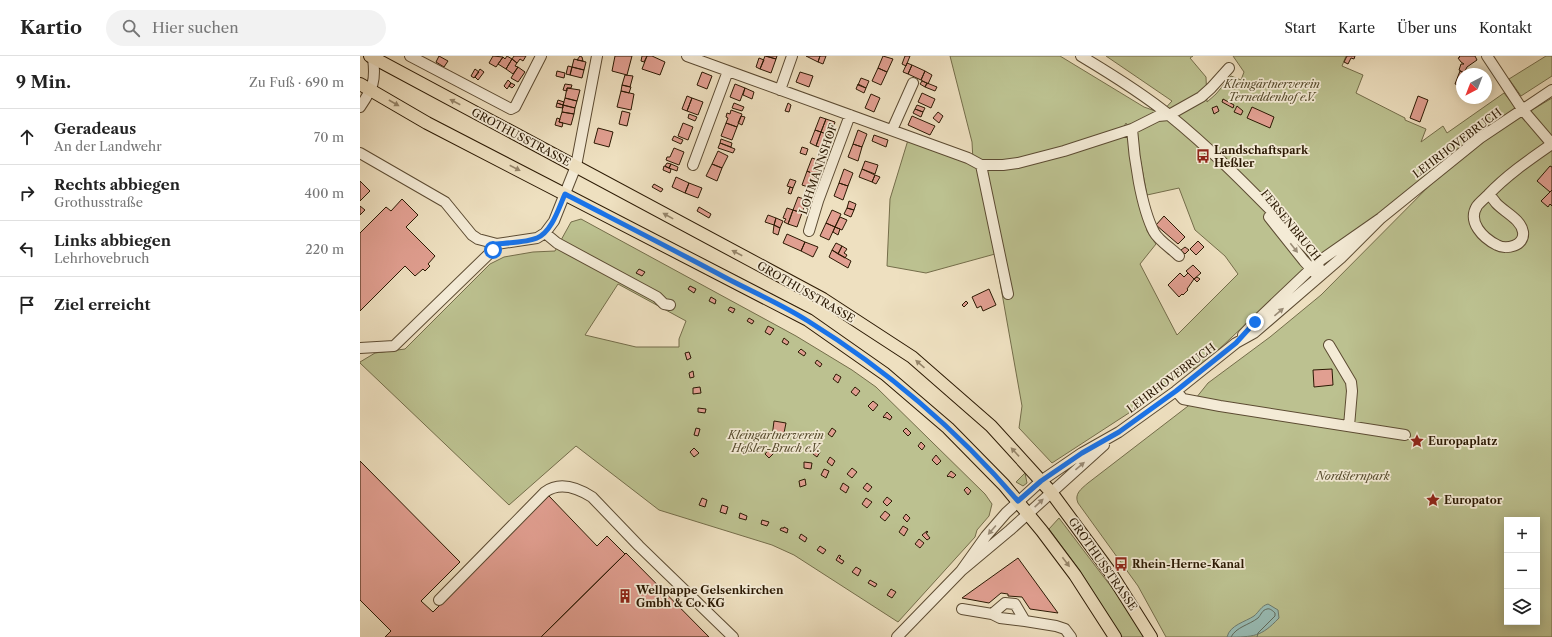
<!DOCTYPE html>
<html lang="de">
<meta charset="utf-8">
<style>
:root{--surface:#fff;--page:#f2f2f2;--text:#222;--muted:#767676;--line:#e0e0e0}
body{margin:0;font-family:"Libre Caslon Text",serif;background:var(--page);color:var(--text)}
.controls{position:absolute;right:12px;bottom:12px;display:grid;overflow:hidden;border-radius:0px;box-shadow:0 2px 10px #0003}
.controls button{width:36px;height:36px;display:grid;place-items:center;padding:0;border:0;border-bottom:1px solid var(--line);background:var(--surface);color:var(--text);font:20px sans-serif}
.compass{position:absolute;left:1096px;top:12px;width:36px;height:36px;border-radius:50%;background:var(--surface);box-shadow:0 2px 10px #0003;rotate:222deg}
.stop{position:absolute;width:12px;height:12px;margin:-9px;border:3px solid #1a73e8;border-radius:50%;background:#fff}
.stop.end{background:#1a73e8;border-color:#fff;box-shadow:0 1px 4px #0008}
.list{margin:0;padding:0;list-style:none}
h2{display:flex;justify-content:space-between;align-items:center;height:52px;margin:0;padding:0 16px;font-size:17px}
h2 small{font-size:13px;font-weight:400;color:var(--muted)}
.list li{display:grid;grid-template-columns:26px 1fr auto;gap:12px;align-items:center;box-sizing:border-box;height:56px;padding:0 16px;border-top:1px solid var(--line)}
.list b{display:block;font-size:15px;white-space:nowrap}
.list p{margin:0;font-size:13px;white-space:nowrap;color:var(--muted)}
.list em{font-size:13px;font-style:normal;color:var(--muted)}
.icon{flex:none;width:22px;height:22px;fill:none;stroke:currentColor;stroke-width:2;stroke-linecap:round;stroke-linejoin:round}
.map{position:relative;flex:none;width:1192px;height:581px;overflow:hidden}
header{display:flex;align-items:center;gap:24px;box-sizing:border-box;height:56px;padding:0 20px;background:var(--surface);border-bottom:1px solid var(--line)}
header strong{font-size:19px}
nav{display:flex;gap:22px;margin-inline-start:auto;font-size:14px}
.search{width:280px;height:36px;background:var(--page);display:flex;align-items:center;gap:10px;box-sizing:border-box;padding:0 14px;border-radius:22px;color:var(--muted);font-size:15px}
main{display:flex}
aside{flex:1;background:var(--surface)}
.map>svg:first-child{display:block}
.green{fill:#bcc190;stroke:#746d4a;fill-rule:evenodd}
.water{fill:#99bdb6;stroke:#6d7b6e}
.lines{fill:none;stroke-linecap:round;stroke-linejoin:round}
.shore{stroke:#626b5c;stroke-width:1}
.building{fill:#e19f91;stroke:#2b1903}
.minor-casing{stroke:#5c4b32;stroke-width:12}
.major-casing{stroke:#2b1903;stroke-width:14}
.minor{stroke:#f4ebd6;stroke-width:10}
.major{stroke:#eee0c0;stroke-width:12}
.oneway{fill:#96866b}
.oneway2{fill:#9a8c77}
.route{stroke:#1a73e8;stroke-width:5}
.labels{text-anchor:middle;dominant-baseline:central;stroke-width:3.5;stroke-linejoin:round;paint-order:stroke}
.park-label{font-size:11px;font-style:italic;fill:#564b2d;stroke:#f4ebd6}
.street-label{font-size:11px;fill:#2b1903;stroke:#f4ebd6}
.poi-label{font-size:11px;font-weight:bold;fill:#2b1903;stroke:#f4ebd6;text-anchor:start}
</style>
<header>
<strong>Kartio</strong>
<div class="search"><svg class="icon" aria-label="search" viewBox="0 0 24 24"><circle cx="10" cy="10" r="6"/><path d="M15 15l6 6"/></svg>Hier suchen</div>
<nav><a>Start</a><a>Karte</a><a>Über uns</a><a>Kontakt</a></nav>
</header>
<main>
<aside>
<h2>9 Min.<small>Zu Fuß · 690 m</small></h2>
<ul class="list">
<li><svg class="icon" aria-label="ahead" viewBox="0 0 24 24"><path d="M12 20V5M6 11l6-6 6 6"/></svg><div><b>Geradeaus</b><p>An der Landwehr</p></div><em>70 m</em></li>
<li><svg class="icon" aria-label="right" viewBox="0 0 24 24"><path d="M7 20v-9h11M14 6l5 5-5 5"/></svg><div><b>Rechts abbiegen</b><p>Grothusstraße</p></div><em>400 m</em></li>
<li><svg class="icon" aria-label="left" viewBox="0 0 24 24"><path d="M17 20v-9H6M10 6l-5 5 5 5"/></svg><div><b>Links abbiegen</b><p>Lehrhovebruch</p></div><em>220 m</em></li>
<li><svg class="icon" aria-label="arrive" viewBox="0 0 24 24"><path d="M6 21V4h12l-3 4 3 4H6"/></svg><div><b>Ziel erreicht</b></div></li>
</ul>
</aside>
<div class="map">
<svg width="1192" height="581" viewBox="0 0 1192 581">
<rect width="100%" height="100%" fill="#eee0c0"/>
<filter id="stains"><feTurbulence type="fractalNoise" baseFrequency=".005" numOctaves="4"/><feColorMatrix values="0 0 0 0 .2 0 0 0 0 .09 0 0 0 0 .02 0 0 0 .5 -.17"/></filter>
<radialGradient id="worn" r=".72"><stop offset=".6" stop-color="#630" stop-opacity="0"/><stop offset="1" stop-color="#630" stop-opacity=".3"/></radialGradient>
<path class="green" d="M590 0H700L784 51 801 57 812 45 746 0H833L830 2 846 21 847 46 856 38 871 20 881 24 884 16 873 0H986L982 10 1003 19 996 37 1045 62V64L1066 73 1061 86 1083 70 1087 77 1144 37 1156 52 1086 103 1017 160 938 219 839 312 825 313 775 353 692 407 659 372 662 350 635 198 566 217 527 210 530 143 548 84 613 105 612 86ZM766 67 777 86 787 139 819 132 835 174 865 200 878 218 817 279 780 208 796 188 787 175 767 77 759 79Z
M1186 0H1192V20L1161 40 1149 23Z
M1192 42V581H806L778 530 718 447C714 438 721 433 728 427L832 347 848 327 910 281 961 239 1090 109 1147 69ZM1147 464H1177V566H1147Z
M221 163 436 280 492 314 516 331 625 438 632 448 629 460 617 474 615 481 538 566 434 499 412 489 299 454 216 390 149 449 0 307V306L15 297 45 293 130 208 144 201 173 196 195 195 211 166ZM258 228 326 265 319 283V291H276L225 279Z
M665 417 667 427 663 430 656 426Z
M699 462 762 545 785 581H762L720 515 689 473Z"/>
<path class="water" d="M908 548 918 554 919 562C901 581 894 581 867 581 870 569 885 566 894 560 899 556 901 550 908 548Z"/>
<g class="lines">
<path class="shore" d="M871 581C876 571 889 569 898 562 901 559 902 554 907 553 910 552 913 555 915 557V560L898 577 897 581"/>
</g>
<path class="building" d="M79 0 88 5 84 11 76 6Z
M133 0 143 1 136 11 129 7Z
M147 0 152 3 146 13 138 8 143 1 145 3Z
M154 0H166L163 5 160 3 157 7 152 3Z
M220 0 222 1 223 5 217 4Z
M255 0H272L267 19 252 15Z
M282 0H287L284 6 281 5Z
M287 0H292L305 6 300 19 282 13Z
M405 0 416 3 411 17 400 13Z
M406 0H417L416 3Z
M446 0H460L458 6Z
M460 0H466L463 8 458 6Z
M523 0 533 3 527 16 518 12Z
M545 0H550L546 10 542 8Z
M987 0H995L994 3 991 2 988 8 984 6Z
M1099 0H1115L1117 4 1107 11 1104 17 1099 14 1101 8H1104L1101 6 1098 2 1100 1Z
M399 2 404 4 400 13 396 11Z
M152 3 157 7 155 10 158 11 153 18 146 13Z
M214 3 226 6 224 14 212 11Z
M547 7 552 9 548 18 543 16Z
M552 9 565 15 561 24 548 18Z
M208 10 212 11 210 19 206 18Z
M158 11 165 16 158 26 151 22Z
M212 11 224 14 222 22 210 19Z
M518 12 527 16 521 29 512 25Z
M115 13 119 16 114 22 111 20Z
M120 13 124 16 118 24 115 21Z
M197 15 205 17 204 22 196 20Z
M565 15 572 19 568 28 561 24Z
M1100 15 1104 17 1102 18 1099 29 1095 28Z
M342 16 352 20 347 33 337 29Z
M440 16 453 20 449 31 436 26Z
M265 19 273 20 270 31 262 29Z
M501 22 509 25 506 32 498 29Z
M148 24 151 27 147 33 144 30Z
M562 25 567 27 565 31 560 28Z
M151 27 155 29 152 32 149 30Z
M567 27 577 31 575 35 565 31Z
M205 28 212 29 211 32H207V35L203 34Z
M375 28 385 32 380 45 370 41Z
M498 28 506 32 504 37 496 33Z
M262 29 271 31 269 37 261 35Z
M207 32 220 34 217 45 205 42Z
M385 32 394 36 392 43 383 39Z
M261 35 274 38 271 54 257 51Z
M562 37 575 43 571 52 558 46Z
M511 38 520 42 514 56 505 52Z
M327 40 332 42 327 55 322 53Z
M1058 40 1068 44 1060 66 1050 62Z
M205 42 217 45 215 52 203 49Z
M332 42 343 46 338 59 327 55Z
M863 43 874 49 873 52 862 46Z
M198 44 204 46 203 49 197 47Z
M197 47 203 49V52L196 51Z
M374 47 384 51 382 55 372 52Z
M428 47 431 49 429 56 425 55Z
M203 49 215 52 214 58 202 56Z
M557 49 565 52 563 56 555 53Z
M857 50 859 55 854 58 852 52Z
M877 50 883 55 881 59 874 56Z
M892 51 914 61 910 72 887 62Z
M555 53 563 56 561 61 553 57Z
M371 54 382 58 377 71 366 67 368 62 366 61 367 57 370 58Z
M262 55 270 57 267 70 259 68Z
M202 56 214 58 211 69 199 66Z
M578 56 583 60 579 67 573 62Z
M329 58 337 61 335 65 328 62Z
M381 60 385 61 382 69 378 67Z
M552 60 575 70 570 79 548 69Z
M460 61 466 63 461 76 455 74Z
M197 62 200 63 199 66 203 67 202 71 195 69Z
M466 63 475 66 471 80 461 76Z
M323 67 333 71 328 84 318 80Z
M366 67 377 71 372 84 361 80Z
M238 72 253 76 249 91 234 87Z
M455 74 461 76 456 90 450 87Z
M498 74 507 78 502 91 493 88Z
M461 76 471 80 466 93 456 90Z
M514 79 528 84 526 91 512 85Z
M314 80 323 84 321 88 312 84Z
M361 83 372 87 371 91 360 87Z
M360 87 375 93 373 97 358 92Z
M493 88 502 91 498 105 488 101Z
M442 91 448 93 446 99 440 97Z
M314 92 324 96 319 109 306 104 307 101H310Z
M358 95 368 100 362 112 352 108Z
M452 102 461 105 456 119 447 115Z
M505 105 518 109 515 118 502 113Z
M307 107 311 108 309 112 305 110Z
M311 108 318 111 317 115 309 112Z
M352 108 362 112 357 125 346 120Z
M304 110 311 113 310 117 303 114Z
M1190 110 1192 111V134L1190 136 1177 125Z
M484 113 493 117 488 130 479 127Z
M502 113 515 119 512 126 499 121Z
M447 115 456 119 451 132 442 129Z
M515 119 520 121 516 128 512 126Z
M316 121 329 127 325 137 312 131Z
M430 123 436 125 433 132 427 130Z
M0 125 10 135 0 145Z
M329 127 342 132 338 142 325 137Z
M479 127 488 130 483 144 474 140Z
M294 128 303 133 301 136 292 131Z
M430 131 433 132 431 138 428 137Z
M1192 134V150L1190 148 1188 151 1181 145Z
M438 141 447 144 442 157 433 154Z
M42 143 58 159 46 171 75 200 68 208 70 210 65 215 63 213 55 220 45 210 0 255V177L26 151 31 155Z
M489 145 496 148 494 154 487 152Z
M0 150 5 154 0 159Z
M339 151 351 158 349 162 337 155Z
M427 152 433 154 428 168 424 166 426 163 423 162Z
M487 152 494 154 491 161 484 158Z
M433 154 442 157 437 171 428 168Z
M472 154 481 158 475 171 466 167Z
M408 159 416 162 414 169 405 166Z
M804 160 825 181 818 188 796 169Z
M480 161 487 164 482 174 475 171Z
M416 162 423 165 420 172 414 169Z
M466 167 475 171 469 184 460 180Z
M414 169 420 172 418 179 413 177Z
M475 171 480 173 478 179 473 176Z
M427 178 445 186 441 195 423 187Z
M838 185 844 191 836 199 830 193Z
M445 186 458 191 453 201 441 195Z
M476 187 482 190 478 198 472 194Z
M482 190 487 193 484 197 487 199 485 202 478 198Z
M825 191 829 194 825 198 821 194Z
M472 194 491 205 488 212 469 201Z
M833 209 841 217 834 223 826 215Z
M279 213 285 216 282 220 276 217Z
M820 217 824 221 828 217 834 223 827 233 828 234 823 239 822 238 819 241 808 229Z
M837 221 840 223 837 226 834 223Z
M330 230 336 233 334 237 328 233Z
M629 233 636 249 623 255 621 250 617 252 612 241Z
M351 241 356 244 355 248 349 245Z
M606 245 608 247 604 251 602 249Z
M370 251 375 253 373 257 368 254Z
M389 262 394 265 392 268 387 265Z
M408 270 414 273 410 279 405 276Z
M424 282 429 286 427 289 422 286Z
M441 293 446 297 444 300 438 296Z
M329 296 331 302 327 304 325 297Z
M457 304 462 308 460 311 455 307Z
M972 313 973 329 954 331 953 314Z
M333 315 334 321 330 322 329 317Z
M476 318 481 321 478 327 473 323Z
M340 331 341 337 333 338V332Z
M495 331 500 335 496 340 491 336Z
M513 345 518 349 513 355 508 350Z
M338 352 346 353 345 357 338 356Z
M527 356 532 361 530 364 525 361 524 362 523 361Z
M414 365 426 367 423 382 412 381Z
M336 372 340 373 338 380 334 379Z
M472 372 476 375 472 381 468 378Z
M546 372 551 377 548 380 543 375Z
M561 386 565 390 562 394 558 390Z
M384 388V394H383V392L377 393V389Z
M334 392 339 397 334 401 330 396Z
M410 392 414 397 409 402 405 398Z
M456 393 460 396 457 401 453 398Z
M576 399 581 405 577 409 572 404Z
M470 401 475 405 472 410 467 406Z
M0 405 100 506 61 545 73 556 189 440 237 490 247 480 265 498 181 581H25L31 575 0 544Z
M444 406 452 407 451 413 444 412Z
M492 412 497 416 492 422 487 418Z
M464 413 469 415 466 422 461 419Z
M591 415 596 419 593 422 589 420 588 421 587 420Z
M445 423 446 429 440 431 439 425Z
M483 427 489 431 486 437 480 433Z
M507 427 512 431 508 436 503 432Z
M607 431 611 435 608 439 604 434Z
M527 441 532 445 527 450 523 446Z
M342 442 347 444 345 451 339 449Z
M506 442 512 446 507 452 502 448Z
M362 449 368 451 366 458 360 456Z
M525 455 530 459 525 465 520 461Z
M380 457 387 460 386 464 379 462Z
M546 458 550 462 547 466 543 462Z
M402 464 409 466 407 470 401 468Z
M543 470 548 473 544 480 539 476Z
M424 471 428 473 427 477 420 474 421 472H424Z
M567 475 568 476 566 477 570 482 567 484 562 479Z
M441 478 447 482 445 486 439 482Z
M559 483 564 487 560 492 555 488Z
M460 490 466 494 463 498 457 494Z
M266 497 349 581H181L265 498Z
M479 499 481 500 479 502 484 505 482 508 476 504Z
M658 502 698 557 670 553 662 541 648 540V538L641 537 629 547 602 542Z
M496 511 501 514 498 520 492 516Z
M510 524 517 528 515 531 508 527Z
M531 533 536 536 532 542 527 539Z"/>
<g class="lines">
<defs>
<path id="minor" d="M50 0 151 53 155 51 181 0
M327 0 608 102 621 109H643L658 107 704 95 772 73 798 60 809 59 841 41 851 32 869 12
M721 0C751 18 782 37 809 59 861 101 906 150 953 197L958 206 959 212
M1127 0 1162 53 1192 88
M420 34 432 0
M0 51C13 32 16 25 13 2
M772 73C774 102 781 151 794 176 798 184 812 193 819 200
M532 74 553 27
M0 97 85 146 112 179 118 183 137 188 177 182 185 177 194 165 216 110 237 0
M333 109 368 15
M621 109 648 238
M1129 138C1131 141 1134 144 1136 147 1144 156 1161 163 1163 176 1165 190 1146 194 1137 189 1123 182 1107 166 1117 150 1120 146 1124 143 1128 139 1147 119 1169 104 1192 88
M909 161 944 205 955 217
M449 175 458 145 490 59
M185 177 197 187 297 241 304 248 310 249
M883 279 895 266 958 206 1021 162 1120 82 1192 34
M969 289 991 326 992 335 989 370
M0 292 34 290 133 194 137 188
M816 335 823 343 860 350 1045 379
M601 515 626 480 646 457 681 425 722 397 759 376 816 335 876 287 894 277 981 202 1021 162
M79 544 185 436C200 425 218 432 232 441L279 490 373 581
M602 553 632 558 645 547 655 548 665 565 640 562 632 558
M665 565 696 570 705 573 711 581
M537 581 601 515 650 474 744 389"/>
<path id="major" d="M10 0 463 243 552 301 631 370 691 436 750 516 791 581
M0 28 67 67 448 264 525 318 588 372 644 429 682 475 715 519 755 581"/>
</defs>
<use href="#minor" class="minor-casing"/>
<use href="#major" class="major-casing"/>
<use href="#minor" class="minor"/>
<use href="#major" class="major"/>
</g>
<defs><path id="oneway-solid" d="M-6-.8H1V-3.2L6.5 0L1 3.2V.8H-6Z"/></defs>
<g class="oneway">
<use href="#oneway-solid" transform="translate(95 46) rotate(-152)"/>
<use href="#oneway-solid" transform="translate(34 47) rotate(30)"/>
<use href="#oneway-solid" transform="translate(155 112) rotate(27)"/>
<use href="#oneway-solid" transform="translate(308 160) rotate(-151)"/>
<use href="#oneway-solid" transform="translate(377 197) rotate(-152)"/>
<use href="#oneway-solid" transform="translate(560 308) rotate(-139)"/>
<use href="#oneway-solid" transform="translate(655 396) rotate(-133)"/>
<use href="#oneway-solid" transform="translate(706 506) rotate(53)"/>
</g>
<g class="oneway2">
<use href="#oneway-solid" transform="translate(934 192) rotate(52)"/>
<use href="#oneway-solid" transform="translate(919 256) rotate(-40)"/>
<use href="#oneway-solid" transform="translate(720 410) rotate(-40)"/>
<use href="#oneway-solid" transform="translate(679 447) rotate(-43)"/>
<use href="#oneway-solid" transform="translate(632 474) rotate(131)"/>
</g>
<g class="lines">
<path class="route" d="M133 194 137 188C148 187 168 186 177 182 192 176 199 151 205 138 259 166 314 194 368 223 395 237 423 249 448 265 527 314 598 375 658 445L681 425 722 397 759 376 816 335 876 287 895 266"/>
</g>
<defs>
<symbol id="bus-bare" viewBox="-9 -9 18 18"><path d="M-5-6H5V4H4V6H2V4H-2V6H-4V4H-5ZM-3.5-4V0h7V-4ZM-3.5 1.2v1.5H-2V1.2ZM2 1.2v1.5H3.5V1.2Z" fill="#8f2418" stroke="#f4ebd6" stroke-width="2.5" paint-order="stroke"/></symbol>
<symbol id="sight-bare" viewBox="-9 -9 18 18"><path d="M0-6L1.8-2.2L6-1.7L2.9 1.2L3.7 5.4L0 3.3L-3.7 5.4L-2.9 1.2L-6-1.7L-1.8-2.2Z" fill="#8f2418" stroke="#f4ebd6" stroke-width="2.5" paint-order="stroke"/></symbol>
<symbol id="building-bare" viewBox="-9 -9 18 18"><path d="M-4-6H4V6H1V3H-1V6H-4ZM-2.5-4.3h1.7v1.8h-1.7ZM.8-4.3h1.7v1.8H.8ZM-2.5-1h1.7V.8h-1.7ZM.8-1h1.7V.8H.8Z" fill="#8f2418" stroke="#f4ebd6" stroke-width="2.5" paint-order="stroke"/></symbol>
</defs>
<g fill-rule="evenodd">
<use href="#bus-bare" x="833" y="90" width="20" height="20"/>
<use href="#sight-bare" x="1047" y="375" width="20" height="20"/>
<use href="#sight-bare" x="1063" y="434" width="20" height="20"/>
<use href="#bus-bare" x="751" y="498" width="20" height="20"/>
<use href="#building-bare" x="255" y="530" width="20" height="20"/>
</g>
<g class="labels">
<g class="park-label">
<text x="912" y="28">Kleingärtnerverein<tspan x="912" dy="13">Terneddenhof e.V.</tspan></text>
<text x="416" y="379">Kleingärtnerverein<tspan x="416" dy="13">Heßler-Bruch e.V.</tspan></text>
<text x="993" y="420">Nordsternpark</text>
</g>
<g class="street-label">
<text transform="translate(161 81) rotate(28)">GROTHUSSTRASSE</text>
<text transform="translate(1097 87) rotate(-37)">LEHRHOVEBRUCH</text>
<text transform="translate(458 113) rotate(-71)">LOHMANNSHOF</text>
<text transform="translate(931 169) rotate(51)">FERSENBRUCH</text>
<text transform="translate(446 236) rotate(30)">GROTHUSSTRASSE</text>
<text transform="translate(811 322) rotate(-37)">LEHRHOVEBRUCH</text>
<text transform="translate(743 508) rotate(55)">GROTHUSSTRASSE</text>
</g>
<g class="poi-label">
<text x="854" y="94">Landschaftspark<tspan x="854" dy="13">Heßler</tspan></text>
<text x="1068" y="385">Europaplatz</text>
<text x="1084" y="444">Europator</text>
<text x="772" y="508">Rhein-Herne-Kanal</text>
<text x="276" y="534">Wellpappe Gelsenkirchen<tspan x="276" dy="13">Gmbh &amp; Co. KG</tspan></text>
</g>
</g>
<rect width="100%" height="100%" filter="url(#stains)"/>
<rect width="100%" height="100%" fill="url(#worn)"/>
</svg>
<div class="controls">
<button>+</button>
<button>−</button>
<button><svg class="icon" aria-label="layers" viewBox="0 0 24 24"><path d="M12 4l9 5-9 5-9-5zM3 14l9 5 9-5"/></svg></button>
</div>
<svg class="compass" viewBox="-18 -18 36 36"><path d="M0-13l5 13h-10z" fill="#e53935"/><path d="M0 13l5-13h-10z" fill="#767676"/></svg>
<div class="stop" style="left:133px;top:194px"></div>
<div class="stop end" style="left:895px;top:266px"></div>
</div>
</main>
